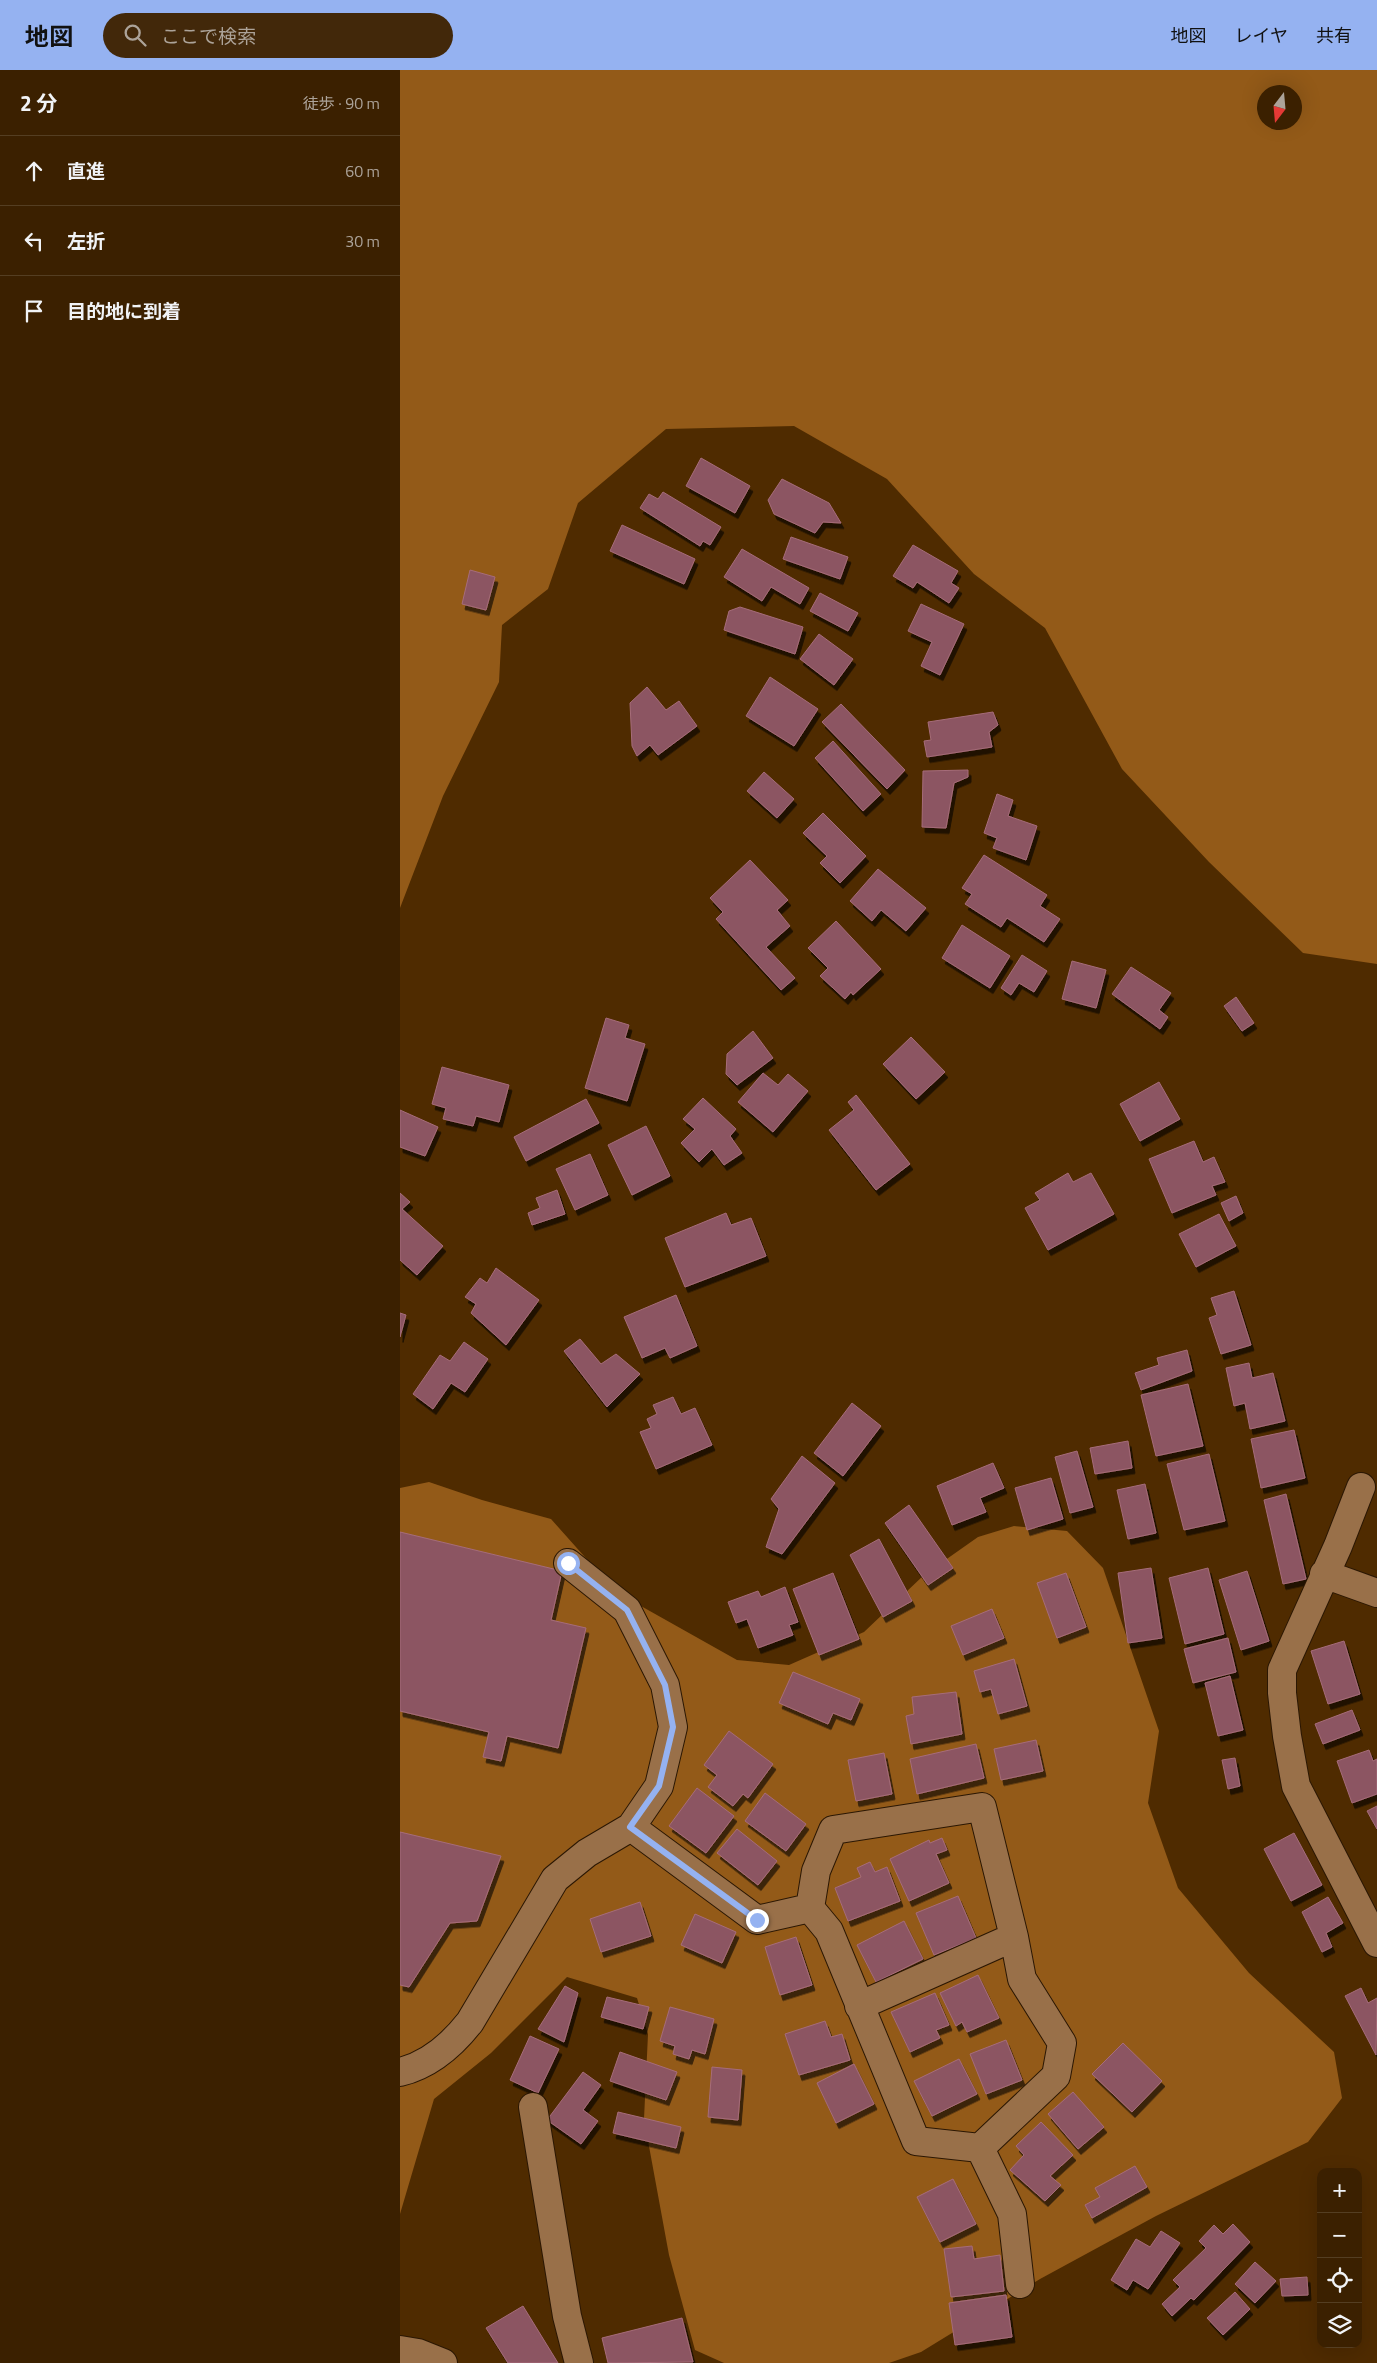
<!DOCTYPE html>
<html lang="ja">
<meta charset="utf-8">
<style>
:root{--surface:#3b2000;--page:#42280a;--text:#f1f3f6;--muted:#aca399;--line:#543e22;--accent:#95b2f1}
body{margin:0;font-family:"Titillium Web","Noto Sans JP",sans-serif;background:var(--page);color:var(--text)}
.controls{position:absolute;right:15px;bottom:15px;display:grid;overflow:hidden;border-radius:10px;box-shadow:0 5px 20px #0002}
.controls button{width:45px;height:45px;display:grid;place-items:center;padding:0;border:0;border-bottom:1px solid var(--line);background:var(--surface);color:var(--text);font:25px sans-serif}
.compass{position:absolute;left:857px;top:15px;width:45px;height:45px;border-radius:50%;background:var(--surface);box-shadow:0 5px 20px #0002;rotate:196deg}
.stop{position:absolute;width:15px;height:15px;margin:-11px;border:4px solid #95b2f1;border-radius:50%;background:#fff}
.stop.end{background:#95b2f1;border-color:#fff;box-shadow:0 1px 5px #0008}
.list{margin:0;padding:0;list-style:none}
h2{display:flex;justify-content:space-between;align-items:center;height:65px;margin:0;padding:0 20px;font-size:21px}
h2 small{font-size:16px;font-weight:400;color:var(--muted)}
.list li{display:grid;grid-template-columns:32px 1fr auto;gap:15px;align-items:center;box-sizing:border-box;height:70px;padding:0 20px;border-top:1px solid var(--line)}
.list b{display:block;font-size:19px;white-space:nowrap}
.list em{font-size:16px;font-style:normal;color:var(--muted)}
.icon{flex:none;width:28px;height:28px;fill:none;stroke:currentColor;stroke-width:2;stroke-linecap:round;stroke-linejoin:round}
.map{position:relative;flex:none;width:977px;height:2293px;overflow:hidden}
header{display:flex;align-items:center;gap:30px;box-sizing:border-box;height:70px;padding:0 25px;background:var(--accent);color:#111}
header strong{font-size:24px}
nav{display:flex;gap:28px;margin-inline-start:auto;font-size:18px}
.search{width:350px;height:45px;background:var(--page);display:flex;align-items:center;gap:12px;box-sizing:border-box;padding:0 18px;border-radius:28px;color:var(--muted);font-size:19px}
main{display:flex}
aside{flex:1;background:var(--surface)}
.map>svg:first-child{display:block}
.forest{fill:#935a18;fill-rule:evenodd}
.building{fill:#8c5562;stroke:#a66c7a;filter:url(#shadow)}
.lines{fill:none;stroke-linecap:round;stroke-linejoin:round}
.minor-casing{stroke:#2b1703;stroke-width:30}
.minor{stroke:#997049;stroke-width:28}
.route{stroke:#95b2f1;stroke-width:6}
</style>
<header>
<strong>地図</strong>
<div class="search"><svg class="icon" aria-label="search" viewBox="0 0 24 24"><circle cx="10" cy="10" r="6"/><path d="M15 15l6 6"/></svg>ここで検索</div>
<nav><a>地図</a><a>レイヤ</a><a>共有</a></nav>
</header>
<main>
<aside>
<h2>2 分<small>徒歩 · 90 m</small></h2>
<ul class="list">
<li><svg class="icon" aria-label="ahead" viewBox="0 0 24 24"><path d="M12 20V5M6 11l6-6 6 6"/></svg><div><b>直進</b></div><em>60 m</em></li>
<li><svg class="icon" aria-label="left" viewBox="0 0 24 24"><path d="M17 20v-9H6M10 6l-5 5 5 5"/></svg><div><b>左折</b></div><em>30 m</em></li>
<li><svg class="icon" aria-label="arrive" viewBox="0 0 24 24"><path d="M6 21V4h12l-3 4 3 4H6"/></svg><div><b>目的地に到着</b></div></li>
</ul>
</aside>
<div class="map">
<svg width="977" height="2293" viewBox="0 0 977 2293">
<defs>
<filter id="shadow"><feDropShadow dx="3" dy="5.5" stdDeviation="0" flood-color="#0009"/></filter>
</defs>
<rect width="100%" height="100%" fill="#4f2b00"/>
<path class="forest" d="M0 0H977V894L903 883 809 792 722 699 645 558 574 504 487 409 394 356 266 359 178 433 148 519 102 555 99 612 43 726 0 838ZM864 22H894V52H864Z
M29 1412 82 1430 151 1449 216 1522 337 1590 389 1595 464 1562 524 1505 578 1467 614 1456 667 1461 703 1498 759 1661 748 1733 778 1818 849 1903 934 1982 942 2028 908 2072 756 2146 640 2209 521 2282 489 2293H324L295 2280 269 2185 244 2049 248 1964 237 1928 167 1907 91 1983 34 2029 0 2144V1418Z"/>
<path class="building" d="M301 388 350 416 335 443 286 416Z
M382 409 429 433 441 453 423 452 415 463 374 444 368 430Z
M263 422 321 457 310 475 303 471 300 476 240 438 249 424 258 429Z
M222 455 295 489 284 514 210 481Z
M391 467 448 487 440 509 383 489Z
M513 475 558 501 551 513 559 518 549 533 517 512 513 518 493 506Z
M342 479 409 518 400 534 371 517 362 531 324 507Z
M70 500 95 507 86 540 62 534Z
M420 523 458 543 448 561 410 541Z
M521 534 564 554 540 605 521 596 532 572 508 561Z
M340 537 403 557 395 584 324 560 329 541Z
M419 564 453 589 434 615 400 589Z
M370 607 418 639 394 676 346 646Z
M247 617 266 640 279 631 297 656 258 685 250 675 237 686 232 676 230 633Z
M441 634 505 700 487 719 422 652Z
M593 642 598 655 589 662 592 677 527 687 524 671 531 670 528 652Z
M433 671 481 724 463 741 415 688Z
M568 700V707L554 713 546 758 522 757 523 701Z
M364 702 394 729 377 748 347 721Z
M597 724 613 730 608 746 637 756 626 790 593 778 597 768 584 763Z
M423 743 466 786 440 813 420 793 427 786 403 763Z
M584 785 647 825 640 836 660 849 644 872 607 848 601 857 565 834 572 824 562 818Z
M350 790 388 830 377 840 390 856 366 877 395 908 381 920 316 849 323 842 310 828Z
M478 799 526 838 506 861 481 840 472 851 450 831Z
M436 851 481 899 453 925 451 922 445 929 420 906 428 898 408 878Z
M562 855 610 886 590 918 542 888Z
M622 885 647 901 634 922 619 913 611 925 601 918Z
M672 891 706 900 696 938 662 929Z
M731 897 771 923 759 940 768 947 760 959 712 924Z
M836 927 854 953 842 961 824 936Z
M206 948 229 955 225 968 245 974 227 1031 185 1018Z
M353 961 373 988 337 1015 326 1004 327 984Z
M511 967 545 1002 516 1029 483 994Z
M42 997 109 1015 99 1052 76 1046 73 1056 43 1049 46 1038 32 1034Z
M363 1003 378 1015 388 1004 408 1021 373 1062 338 1032Z
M759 1012 780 1049 740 1071 720 1034Z
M456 1025 510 1094 476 1120 429 1060 454 1040 448 1032Z
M303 1028 336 1059 330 1066 342 1083 324 1095 312 1079 299 1092 281 1073 295 1059 283 1049Z
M186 1029 199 1053 126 1091 114 1067Z
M0 1040 38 1057 25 1086 0 1077Z
M246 1056 270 1106 232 1125 208 1075Z
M794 1071 803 1092 814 1087 825 1112 812 1116 816 1125 772 1143 749 1089Z
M190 1084 208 1125 175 1140 156 1099Z
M668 1103 673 1112 691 1103 714 1144 648 1180 625 1138 640 1130 635 1123Z
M157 1120 165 1144 132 1155 128 1143 140 1138 136 1128Z
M0 1123 10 1132 2 1139 43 1176 17 1205 0 1190Z
M836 1126 843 1143 829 1151 821 1133Z
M326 1143 331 1155 351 1148 366 1186 285 1217 265 1168Z
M819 1144 836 1176 796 1197 779 1164Z
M96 1198 139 1230 106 1275 71 1243 76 1234 65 1227 80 1208 87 1213Z
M834 1221 851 1275 821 1284 809 1248 817 1245 811 1228Z
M276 1225 297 1276 270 1288 265 1278 242 1288 224 1247Z
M0 1243 6 1245 0 1267Z
M180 1269 201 1294 216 1284 240 1304 207 1337 164 1281Z
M64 1272 88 1289 65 1322 51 1313 33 1339 13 1324 40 1285 50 1291Z
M787 1280 792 1301 741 1320 735 1303 759 1295 757 1288Z
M849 1293 852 1308 873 1303 885 1351 850 1359 845 1333 834 1336 826 1298Z
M788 1314 803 1376 756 1386 741 1325Z
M273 1327 281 1344 295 1338 312 1375 256 1399 240 1362 251 1358 247 1349 257 1344 253 1335Z
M452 1333 481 1356 443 1406 414 1383Z
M894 1360 905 1408 861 1418 851 1369Z
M728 1371 732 1398 695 1404 690 1378Z
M677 1381 693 1437 670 1443 655 1387Z
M809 1384 825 1451 784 1460 767 1394Z
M402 1386 435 1413 382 1484 366 1477 379 1439 371 1429Z
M593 1393 604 1418 580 1428 586 1442 552 1455 537 1416Z
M651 1408 663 1449 627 1460 615 1418Z
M745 1414 756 1463 728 1469 717 1420Z
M886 1424 906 1509 883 1514 864 1430Z
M509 1435 553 1498 528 1515 485 1453Z
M0 1462 162 1501 151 1550 186 1558 158 1678 107 1666 101 1691 83 1687 89 1662 0 1641Z
M479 1469 512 1531 483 1547 450 1485Z
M751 1498 762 1568 728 1573 718 1503Z
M808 1498 824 1564 785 1574 769 1508Z
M847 1501 869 1571 841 1580 819 1510Z
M433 1503 459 1569 419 1585 393 1519Z
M666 1503 686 1557 657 1568 637 1513Z
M385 1517 398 1552 389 1555 393 1565 358 1578 347 1549 336 1553 328 1532 358 1521 361 1527Z
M592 1539 604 1568 563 1585 551 1556Z
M828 1568 836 1602 793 1613 784 1579Z
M944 1571 960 1624 928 1634 911 1581Z
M614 1589 627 1636 598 1644 591 1619 580 1622 574 1601Z
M393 1602 460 1629 451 1650 433 1643 428 1654 379 1633Z
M830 1606 843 1660 818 1666 805 1613Z
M556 1622 562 1664 511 1674 506 1646 514 1644 512 1627Z
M952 1640 960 1660 923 1674 915 1654Z
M329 1661 373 1694 348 1728 343 1724 333 1736 308 1717 317 1705 304 1695Z
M636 1670 643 1701 601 1710 594 1679Z
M576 1674 584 1708 517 1724 510 1689Z
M969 1680 973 1691 977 1689V1724L952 1733 937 1691Z
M484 1683 492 1724 456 1731 448 1690Z
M835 1688 840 1716 828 1719 822 1690Z
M297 1718 334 1746 306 1783 269 1756Z
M365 1723 406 1754 386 1781 345 1751Z
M977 1736V1759L967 1741Z
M337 1759 377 1791 358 1815 317 1783Z
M0 1762 101 1786 77 1851 50 1853 9 1917 0 1915Z
M894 1763 922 1815 891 1831 864 1779Z
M542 1768 547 1780 536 1784 549 1813 509 1831 490 1789 529 1770 530 1773Z
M470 1792 475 1802 487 1797 500 1831 448 1851 435 1818 461 1807 457 1798Z
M558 1826 576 1868 534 1885 516 1843Z
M928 1827 943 1853 926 1863 932 1877 922 1882 902 1842Z
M240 1832 251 1866 201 1882 190 1849Z
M295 1844 336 1862 322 1893 281 1875Z
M504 1851 523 1889 476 1912 457 1875Z
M396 1867 412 1915 380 1925 365 1877Z
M578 1905 599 1948 567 1962 562 1952 556 1956 540 1923Z
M165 1916 178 1923 164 1972 138 1959Z
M961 1918 968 1933 977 1928 976 1985 945 1926Z
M535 1923 549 1955 536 1960 540 1968 510 1982 491 1942Z
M207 1927 249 1937 243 1959 201 1947Z
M270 1937 314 1949 305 1984 292 1980 289 1989 273 1984 275 1976 260 1971Z
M425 1951 431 1967 442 1964 450 1990 399 2005 385 1964Z
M130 1966 159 1979 138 2023 110 2010Z
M606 1970 622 2010 586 2024 570 1984Z
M723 1973 762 2011 732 2042 692 2004Z
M220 1982 277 2002 266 2030 210 2011Z
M559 1989 577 2024 532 2046 514 2011Z
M454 1994 474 2034 436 2053 417 2013Z
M312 1997 342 2000 338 2050 308 2047Z
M183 2002 201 2015 183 2040 198 2051 181 2074 147 2050Z
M673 2022 704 2057 678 2079 648 2044Z
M218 2042 281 2057 276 2078 213 2063Z
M641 2052 673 2085 650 2106 661 2115 645 2131 610 2100 624 2085 616 2076Z
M735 2096 747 2117 692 2148 685 2135 700 2127 695 2118Z
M553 2109 576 2154 540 2172 517 2127Z
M833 2154 850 2172 794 2230 791 2228 772 2246 762 2234 780 2217 773 2210 806 2178 799 2171 814 2155 823 2164Z
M761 2161 780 2173 748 2219 733 2210 727 2220 711 2210 736 2169 750 2177Z
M572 2176 574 2189 600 2185 604 2221 551 2227 544 2179Z
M855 2192 876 2211 855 2233 835 2214Z
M907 2207 908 2225 882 2226 880 2209Z
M835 2222 850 2239 823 2265 807 2248Z
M606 2225 612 2267 555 2275 549 2233Z
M123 2236 158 2293H108L86 2258Z
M282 2248 293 2292 208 2293 202 2268Z"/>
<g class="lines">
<defs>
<path id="minor" d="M961 1417 938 1476 882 1600V1623L887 1666 896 1716 977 1873
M924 1504 977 1523
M231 1757 357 1850 410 1838 429 1861 516 2071 580 2078 656 2006 662 1973 622 1909 614 1867 582 1737 433 1760 416 1801 410 1838
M459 1936 614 1867
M0 2002C29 1995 52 1975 70 1952L155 1809 187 1783 231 1757 259 1716 273 1657 265 1615 227 1540 168 1493
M133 2037 167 2246 179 2293
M580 2078 612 2144 620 2214
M0 2280 18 2283 43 2293"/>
</defs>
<use href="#minor" class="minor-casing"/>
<use href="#minor" class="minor"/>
</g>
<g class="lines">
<path class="route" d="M168 1493 227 1540 265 1615 273 1657 259 1716 230 1757 357 1850"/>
</g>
</svg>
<div class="controls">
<button>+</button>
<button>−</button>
<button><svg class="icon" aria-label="locate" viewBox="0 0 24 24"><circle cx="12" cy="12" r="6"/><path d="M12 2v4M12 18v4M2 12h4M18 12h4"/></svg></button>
<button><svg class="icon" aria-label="layers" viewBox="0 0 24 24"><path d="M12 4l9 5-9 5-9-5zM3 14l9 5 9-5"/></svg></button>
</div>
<svg class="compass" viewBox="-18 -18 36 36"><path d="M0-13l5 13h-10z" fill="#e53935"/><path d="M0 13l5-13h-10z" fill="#aca399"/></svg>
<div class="stop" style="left:168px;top:1493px"></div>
<div class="stop end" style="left:357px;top:1850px"></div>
</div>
</main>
